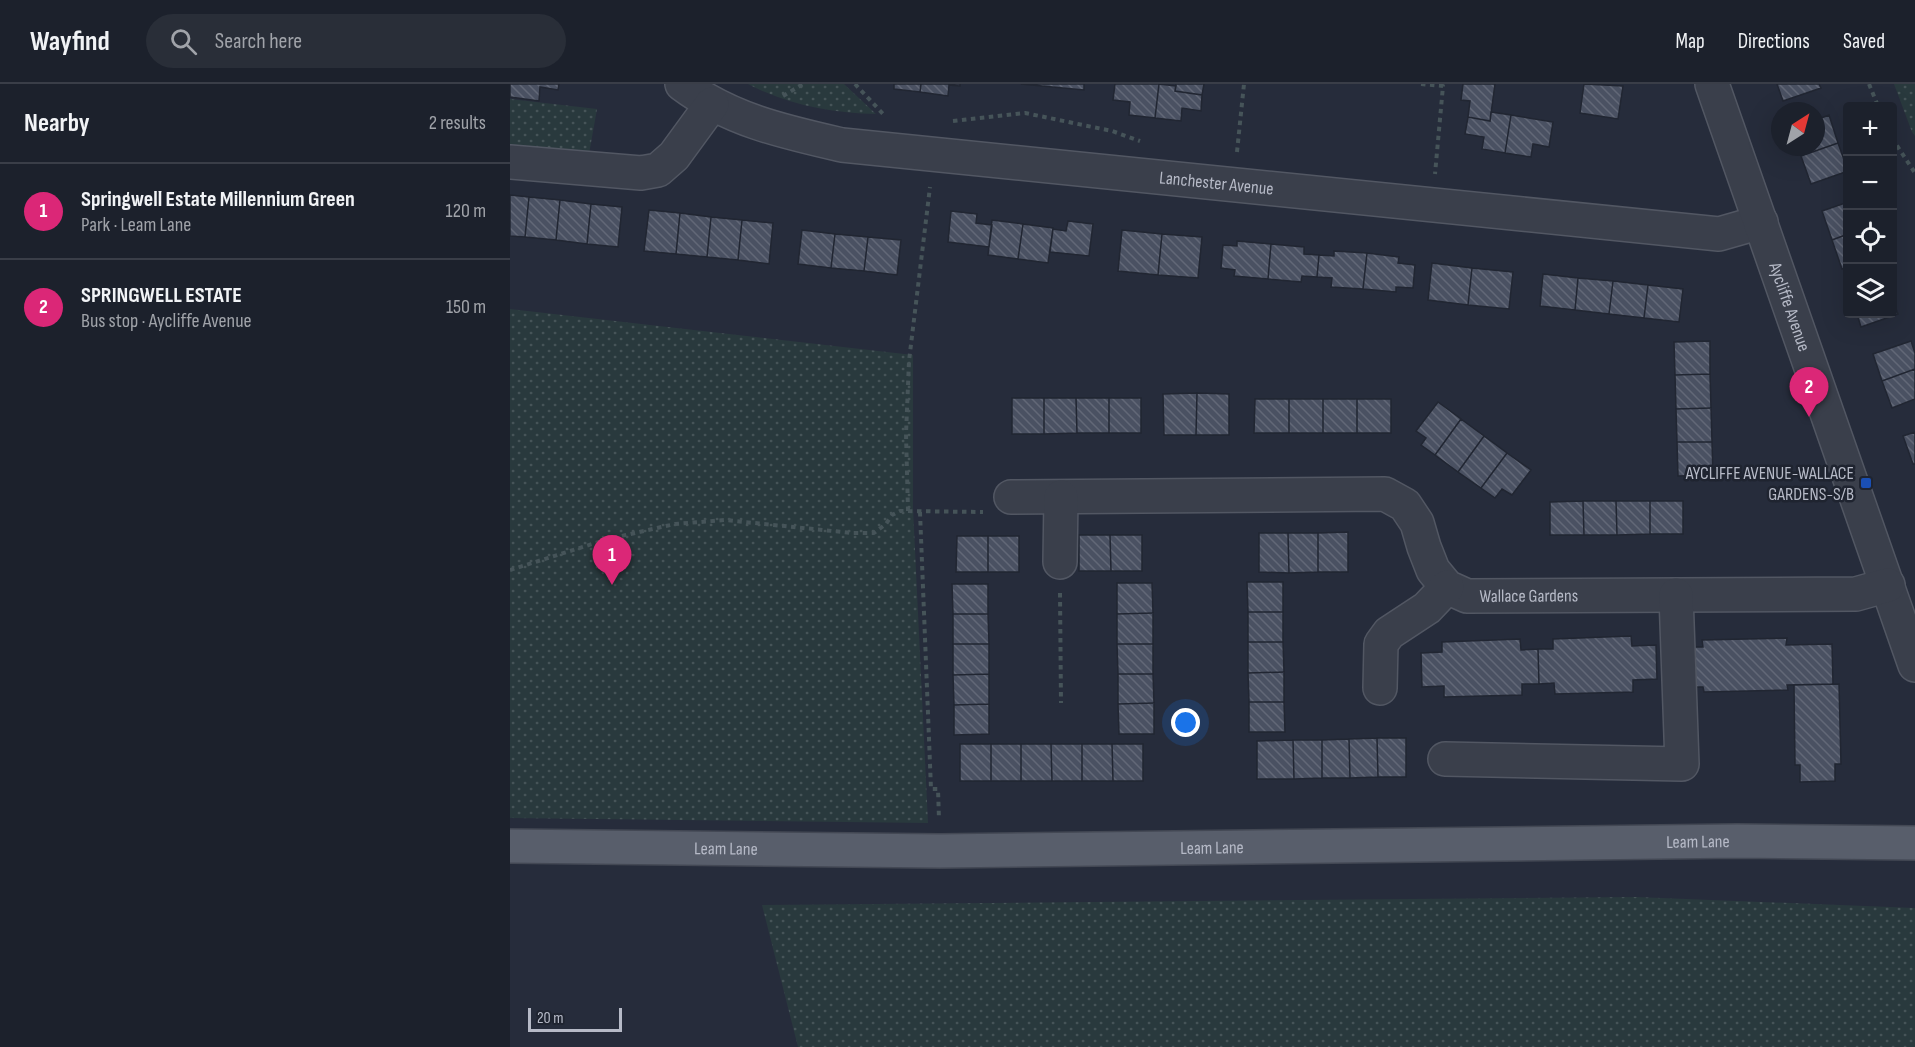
<!DOCTYPE html>
<meta charset="utf-8">
<style>
:root{--surface:#1c212c;--page:#292e38;--text:#f1f3f6;--muted:#a0a3a9;--line:#3a3e48;--accent:#db2777}
body{margin:0;font-family:"Sofia Sans Condensed",sans-serif;background:var(--page);color:var(--text)}
.controls{position:absolute;right:18px;top:18px;display:grid;overflow:hidden;border-radius:6px;box-shadow:0 6px 24px #0002}
.controls button{width:54px;height:54px;display:grid;place-items:center;padding:0;border:0;border-bottom:2px solid var(--line);background:var(--surface);color:var(--text);font:30px sans-serif}
.compass{position:absolute;left:1261px;top:18px;width:54px;height:54px;border-radius:50%;background:var(--surface);box-shadow:0 6px 24px #0002;rotate:36deg}
.scale{position:absolute;left:18px;bottom:15px;width:94px;box-sizing:border-box;padding-left:6px;border:3px solid #b6bac7;border-top:0;font-size:16px;line-height:21px;white-space:nowrap;color:#b6bac7;-webkit-text-stroke:4px #1f2430;paint-order:stroke}
.you{position:absolute;left:676px;top:639px;width:21px;height:21px;margin:-15px;border:4px solid #fff;border-radius:50%;background:#1a73e8;box-shadow:0 0 0 9px #1a73e833}
.badge{display:grid;place-items:center;width:39px;height:39px;border-radius:50%;background:var(--accent);color:#fff;font-size:20px;font-weight:700}
.pin{position:absolute;translate:-50% -50px;filter:drop-shadow(0 2px 3px #0008)}
.pin::after{content:'';position:absolute;top:32px;width:21px;height:18px;background:inherit;clip-path:polygon(0 0,100% 0,50% 100%)}
.list{margin:0;padding:0;list-style:none}
h2{display:flex;justify-content:space-between;align-items:center;height:78px;margin:0;padding:0 24px;font-size:26px}
h2 small{font-size:20px;font-weight:400;color:var(--muted)}
.list li{display:grid;grid-template-columns:39px 1fr auto;gap:18px;align-items:center;box-sizing:border-box;height:96px;padding:0 24px;border-top:2px solid var(--line)}
.list b{display:block;font-size:22px;white-space:nowrap}
.list p{margin:0;font-size:20px;white-space:nowrap;color:var(--muted)}
.list em{font-size:20px;font-style:normal;color:var(--muted)}
.icon{flex:none;width:33px;height:33px;fill:none;stroke:currentColor;stroke-width:2;stroke-linecap:round;stroke-linejoin:round}
.map{position:relative;flex:none;width:1405px;height:963px;overflow:hidden}
header{display:flex;align-items:center;gap:36px;box-sizing:border-box;height:84px;padding:0 30px;background:var(--surface);border-bottom:2px solid var(--line)}
header strong{font-size:28px}
nav{display:flex;gap:33px;margin-inline-start:auto;font-size:21px}
.search{width:420px;height:54px;background:var(--page);display:flex;align-items:center;gap:15px;box-sizing:border-box;padding:0 21px;border-radius:33px;color:var(--muted);font-size:22px}
main{display:flex}
aside{flex:1;background:var(--surface)}
.map>svg:first-child{display:block}
.grass{fill:url(#grass-dots)}
.building{fill:url(#building-back-hatch);stroke:#212632;stroke-width:1.5}
.lines{fill:none;stroke-linecap:round;stroke-linejoin:round}
.minor-casing{stroke:#525763;stroke-width:36}
.major-casing{stroke:#434854;stroke-width:36}
.path{stroke:#465459;stroke-width:4;stroke-dasharray:4.5 4.5;stroke-linecap:butt}
.minor{stroke:#3a3f4b;stroke-width:33}
.major{stroke:#585e6b;stroke-width:33}
.transit-dot{fill:#1a4fb4;stroke:#1f2430;stroke-width:2}
.labels{text-anchor:middle;dominant-baseline:central;stroke-width:5;stroke-linejoin:round;paint-order:stroke}
.street-label{font-size:18px;fill:#b6bac7;stroke:#1f2430}
.poi-label{font-size:18px;fill:#b6bac7;stroke:#1f2430;text-anchor:end}
</style>
<header>
<strong>Wayfind</strong>
<div class="search"><svg class="icon" aria-label="search" viewBox="0 0 24 24"><circle cx="10" cy="10" r="6"/><path d="M15 15l6 6"/></svg>Search here</div>
<nav><a>Map</a><a>Directions</a><a>Saved</a></nav>
</header>
<main>
<aside>
<h2>Nearby<small>2 results</small></h2>
<ul class="list">
<li><span class="badge">1</span><div><b>Springwell Estate Millennium Green</b><p>Park · Leam Lane</p></div><em>120 m</em></li>
<li><span class="badge">2</span><div><b>SPRINGWELL ESTATE</b><p>Bus stop · Aycliffe Avenue</p></div><em>150 m</em></li>
</ul>
</aside>
<div class="map">
<svg width="1405" height="963" viewBox="0 0 1405 963">
<defs>
<pattern id="grass-dots" width="8" height="8" patternUnits="userSpaceOnUse" patternTransform="scale(1.5)"><rect width="8" height="8" fill="#29393d"/><path d="M2 2h.1M6 6h.1" fill="none" stroke="#465458" stroke-width="1.8" stroke-linecap="round"/></pattern>
<pattern id="building-back-hatch" width="6" height="6" patternUnits="userSpaceOnUse" patternTransform="scale(1.5)"><rect width="6" height="6" fill="#4a5162"/><path d="M-1 5l2 2M0 0l6 6M5-1l2 2" fill="none" stroke="#626877"/></pattern>
</defs>
<rect width="100%" height="100%" fill="#262c3b"/>
<path class="grass" d="M238 0H334L366 30C322 29 278 21 238 0Z
M1384 0H1405V52L1402 48Z
M0 15 87 25 79 70 0 62Z
M0 225 403 271V424L418 739 0 734Z
M1126 813 1405 824V963H288L252 821Z"/>
<path class="building" d="M0 0H49L48 6 30 3 29 17 0 13Z
M384 0H411L410 8 384 5Z
M411 0H450V2L439 1 438 12 410 8Z
M511 0H574V6Z
M605 0H649L645 34 619 31 620 18 603 16Z
M649 0 666 2 665 7 692 11 691 27 672 24 671 37 645 34Z
M666 0H694L692 11 665 7Z
M953 0H985L980 37 958 33 960 17 951 16Z
M1074 0 1113 2 1108 35 1070 29Z
M1267 0H1309L1311 4 1273 17Z
M981 28 1001 31 995 69 972 65 974 53 955 50 958 33 980 37Z
M1001 31 1043 38 1039 63 1023 60 1021 73 995 69Z
M1319 31 1328 59 1291 72 1288 63H1306V36Z
M1328 59 1338 87 1301 100 1291 72Z
M0 111 19 113 15 153 0 152Z
M19 113 50 116 46 156 15 153Z
M50 116 81 120 77 160 46 156Z
M1338 118V150L1322 156 1312 127Z
M81 120 112 123 108 163 77 160Z
M139 126 170 129 166 170 134 167Z
M441 127 467 130 466 139 482 141 479 163 438 158Z
M170 129 201 133 197 173 166 170Z
M201 133 232 136 228 176 197 173Z
M232 136 263 139 259 180 228 176Z
M482 136 513 140 508 175 478 171Z
M558 137 583 140 579 172 540 168 543 145 556 147Z
M513 140 543 144 538 179 508 175Z
M292 146 325 150 321 184 288 180Z
M612 146 652 150 648 191 608 187Z
M325 150 358 153 354 187 321 184Z
M652 150 692 153 688 194 648 191Z
M1338 150V183L1332 185 1322 156Z
M358 153 391 156 387 191 354 187Z
M727 157 761 160 758 195 724 192 725 186 711 184 713 161 727 162Z
M761 160 794 163V170L809 171 807 193 792 192 791 198 758 195Z
M824 167 857 169 853 205 821 203 822 194 807 193 809 171 824 172Z
M857 169 889 173 888 179 905 181 903 204 886 203V208L853 205Z
M922 179 962 184 958 221 918 216Z
M962 184 1003 188 999 225 958 221Z
M1033 190 1068 194 1065 226 1030 222Z
M1068 194 1103 197 1099 230 1065 226Z
M1103 197 1138 201 1134 234 1099 230Z
M1138 201 1173 205 1169 238 1134 234Z
M1382 214 1388 230 1351 243 1347 230H1382Z
M1200 257V290L1165 291 1164 258Z
M1401 257 1405 269V285L1372 297 1363 270Z
M1405 285V315L1382 324 1372 297Z
M1200 290 1201 324 1166 325 1165 291Z
M687 309 719 310V351H686Z
M687 309 686 351H654L653 310Z
M502 314H534V350H502Z
M534 314H566L567 349 534 350Z
M566 314H599V349H567Z
M599 314H631V349H599Z
M745 315H779V349H744Z
M779 315H813V349H779Z
M813 315H847V349H813Z
M847 315H881V349H847Z
M928 318 951 335 925 371 911 361 916 354 906 347Z
M1201 324 1202 358H1167L1166 325Z
M951 335 974 352 948 388 925 371Z
M1405 348V380H1403L1393 352Z
M974 352 997 369 971 404 948 388Z
M1167 358H1202L1203 391 1168 392Z
M997 369 1021 386 1002 411 992 405 985 414 971 404Z
M1073 417H1106L1107 451H1074Z
M1073 417 1074 451H1040V418Z
M1106 417H1140V450L1107 451Z
M1140 417H1173V450H1140Z
M838 448V488H808V449Z
M749 449H778L779 489 749 488Z
M778 449H808V488L779 489Z
M569 451H600L601 487H569Z
M600 451H632V487H601Z
M447 452H478V488H446Z
M478 452H509V488H478Z
M737 498H773V528H738Z
M607 499H642L643 529 607 530Z
M442 500H478V530H443Z
M738 528H773V558H738Z
M643 529V560H607V530Z
M443 530H478L479 560H443Z
M1121 552 1122 562 1146 561 1147 595 1123 596V608L1045 610 1044 599 1029 600 1028 565H1043V555Z
M1277 554 1276 561 1322 560 1323 600 1277 601 1278 606 1194 608 1193 603H1179L1178 563H1193L1192 556Z
M1010 555 1011 566 1028 565 1029 600H1012V611L934 613V602L912 603 911 569 932 568V558Z
M738 558H773L774 588 738 589Z
M443 560H479V590L443 591Z
M607 560H643V590H608Z
M774 588V618H739L738 589Z
M479 590V620L444 621 443 591Z
M608 590H643L644 619 608 620Z
M1329 600 1331 680H1325V697L1290 698V681H1285L1284 601Z
M739 618H774L775 648H739Z
M644 619V650H609L608 620Z
M479 620V650L444 651V621Z
M867 654H896V693H868Z
M867 654 868 693 840 694 839 655Z
M839 655 840 694H812V656Z
M783 656 784 695H747V657Z
M783 656H812V694L784 695Z
M450 660H481V697H450Z
M481 660H511V697H481Z
M511 660H541L542 697H511Z
M541 660H572V697H542Z
M572 660H602L603 697H572Z
M602 660H633V697H603Z"/>
<g class="lines">
<defs>
<g id="minor">
<path id="s1" d="M172 0C220 36 275 48 332 61L1209 150 1251 138"/>
<path id="s2" d="M1202 0 1405 581"/>
<path d="M0 78 131 89 148 86 164 72 202 20"/>
<path id="s3" d="M501 413 875 410 895 421 907 439 914 463 923 486 937 503 957 512 1346 510 1378 501"/>
<path d="M550 478 551 413"/>
<path d="M870 604 871 560 879 549 917 524 937 503"/>
<path d="M935 675 1172 680 1166 511"/>
</g>
<g id="major">
<path id="s4" d="M0 762 430 767 1227 757 1405 759"/>
</g>
</defs>
<use href="#minor" class="minor-casing"/>
<use href="#major" class="major-casing"/>
<path class="path" d="M345 0 375 32
M911 0 933 2 925 90
M1359 0 1368 22
M273 12 293 0
M443 37 515 29 602 47 630 57
M1382 54 1405 89
M727 68 734 0
M398 427 396 350 399 277 420 103
M410 428 421 705H428L429 735
M0 486 98 455 165 440 215 436 342 449H364L376 440 382 431 390 427 473 428
M550 509 551 619"/>
<use href="#minor" class="minor"/>
<use href="#major" class="major"/>
</g>
<rect class="transit-dot" x="1350" y="393" width="12" height="12" rx="3"/>
<g class="labels">
<g class="street-label">
<text stroke="none"><textPath href="#s1" startOffset="549">Lanchester Avenue</textPath></text>
<text stroke="none"><textPath href="#s2" startOffset="236">Aycliffe Avenue</textPath></text>
<text stroke="none"><textPath href="#s3" startOffset="574">Wallace Gardens</textPath></text>
<text stroke="none"><textPath href="#s4" startOffset="1188">Leam Lane</textPath></text>
<text stroke="none"><textPath href="#s4" startOffset="702">Leam Lane</textPath></text>
<text stroke="none"><textPath href="#s4" startOffset="216">Leam Lane</textPath></text>
</g>
<g class="poi-label">
<text x="1344" y="389">AYCLIFFE AVENUE-WALLACE<tspan x="1344" dy="21">GARDENS-S/B</tspan></text>
</g>
</g>
</svg>
<div class="controls">
<button>+</button>
<button>−</button>
<button><svg class="icon" aria-label="locate" viewBox="0 0 24 24"><circle cx="12" cy="12" r="6"/><path d="M12 2v4M12 18v4M2 12h4M18 12h4"/></svg></button>
<button><svg class="icon" aria-label="layers" viewBox="0 0 24 24"><path d="M12 4l9 5-9 5-9-5zM3 14l9 5 9-5"/></svg></button>
</div>
<svg class="compass" viewBox="-18 -18 36 36"><path d="M0-13l5 13h-10z" fill="#e53935"/><path d="M0 13l5-13h-10z" fill="#a0a3a9"/></svg>
<div class="scale">20 m</div>
<div class="you"></div>
<div class="pin badge" style="left:102px;top:501px">1</div>
<div class="pin badge" style="left:1299px;top:333px">2</div>
</div>
</main>
